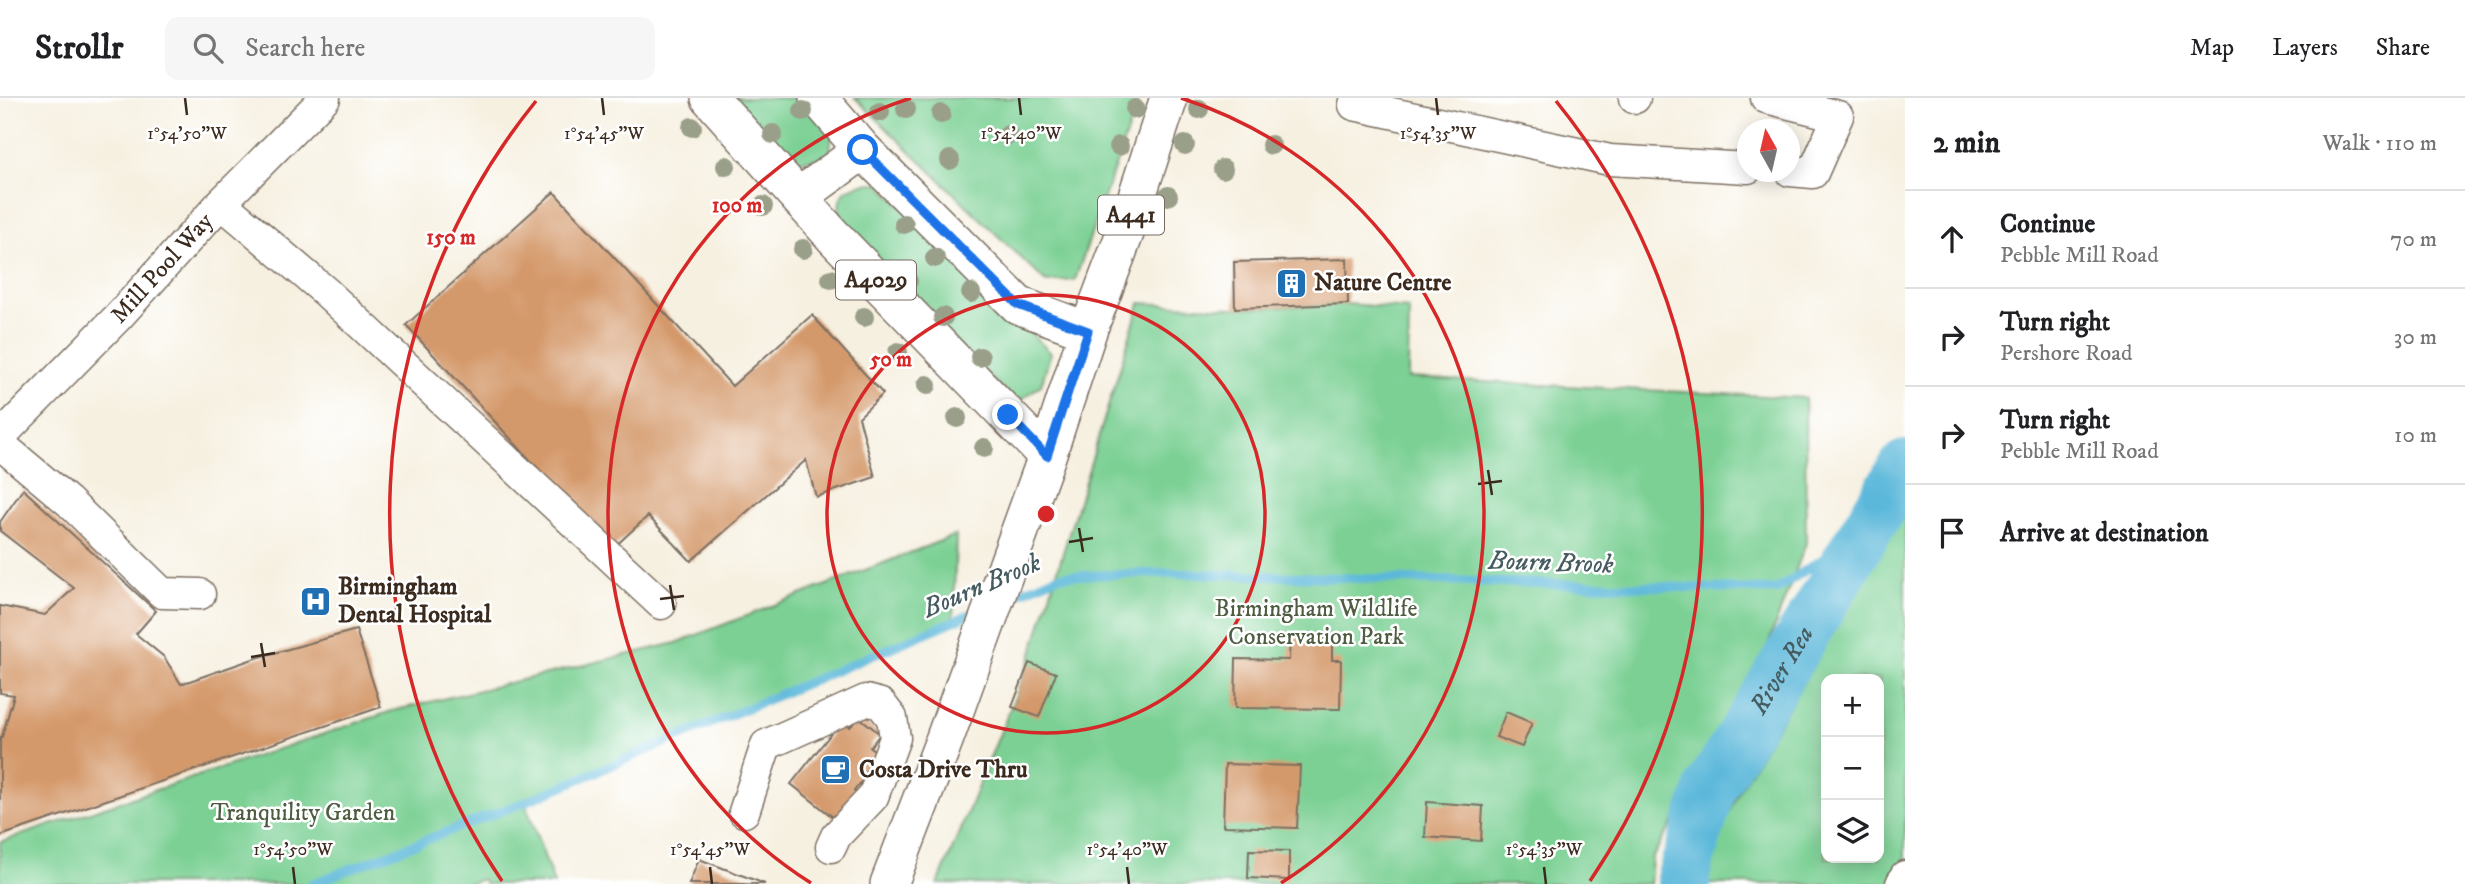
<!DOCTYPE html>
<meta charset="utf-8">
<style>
:root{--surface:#fff;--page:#f6f6f6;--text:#202124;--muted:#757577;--line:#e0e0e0}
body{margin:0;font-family:"IM FELL DW Pica",serif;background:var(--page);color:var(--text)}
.controls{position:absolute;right:21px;bottom:21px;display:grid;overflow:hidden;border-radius:14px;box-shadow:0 4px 18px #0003}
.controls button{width:63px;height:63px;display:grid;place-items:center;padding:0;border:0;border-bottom:2px solid var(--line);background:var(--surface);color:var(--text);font:35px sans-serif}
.compass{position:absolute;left:1737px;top:21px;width:63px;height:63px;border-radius:50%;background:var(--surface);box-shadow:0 4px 18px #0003;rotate:352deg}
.stop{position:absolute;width:21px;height:21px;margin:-16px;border:5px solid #1a73e8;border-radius:50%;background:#fff}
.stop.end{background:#1a73e8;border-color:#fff;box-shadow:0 2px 7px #0008}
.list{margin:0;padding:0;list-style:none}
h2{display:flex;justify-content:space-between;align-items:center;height:91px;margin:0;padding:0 28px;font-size:30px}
h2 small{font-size:23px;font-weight:400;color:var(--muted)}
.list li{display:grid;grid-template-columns:46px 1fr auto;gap:21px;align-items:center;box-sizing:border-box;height:98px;padding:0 28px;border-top:2px solid var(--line)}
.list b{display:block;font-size:26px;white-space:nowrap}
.list p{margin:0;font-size:23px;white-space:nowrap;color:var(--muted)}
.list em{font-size:23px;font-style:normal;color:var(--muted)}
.icon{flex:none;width:38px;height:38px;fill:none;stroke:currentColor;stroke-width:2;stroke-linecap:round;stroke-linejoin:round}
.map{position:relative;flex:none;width:1905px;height:786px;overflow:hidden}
header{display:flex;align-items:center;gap:42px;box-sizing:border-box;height:98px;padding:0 35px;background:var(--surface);border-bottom:2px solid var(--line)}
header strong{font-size:33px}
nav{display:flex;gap:38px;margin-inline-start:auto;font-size:24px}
.search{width:490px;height:63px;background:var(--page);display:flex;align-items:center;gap:18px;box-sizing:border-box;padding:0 24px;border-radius:14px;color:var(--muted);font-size:26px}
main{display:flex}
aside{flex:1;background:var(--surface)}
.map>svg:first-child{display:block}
.green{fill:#7bd094;stroke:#5b7d59;stroke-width:2;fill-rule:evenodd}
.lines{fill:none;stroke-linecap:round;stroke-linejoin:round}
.stream{stroke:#5cb8da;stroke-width:9}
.river{stroke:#5cb8da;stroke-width:52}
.building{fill:#d4996b}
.minor-casing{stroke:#7c6f62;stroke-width:33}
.major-casing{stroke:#7c6f62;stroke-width:40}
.minor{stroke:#fff;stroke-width:30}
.major{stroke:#fff;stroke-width:37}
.tree{fill:#9a9f89}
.route{stroke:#1a73e8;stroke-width:9}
.ticks{fill:none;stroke:#3b2a1e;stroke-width:2.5}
.ring{fill:none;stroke:#d62828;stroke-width:3.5}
.labels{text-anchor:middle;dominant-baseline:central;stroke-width:5;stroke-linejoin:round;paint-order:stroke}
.shield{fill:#fff;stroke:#766a62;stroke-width:2}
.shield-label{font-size:23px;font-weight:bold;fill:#3b2a1e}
.street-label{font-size:24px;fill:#3b2a1e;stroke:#fff}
.poi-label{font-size:24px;font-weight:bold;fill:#3b2a1e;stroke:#fff;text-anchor:start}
.park-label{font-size:24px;fill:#4e5c41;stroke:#fff}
.water-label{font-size:26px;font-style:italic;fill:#475c60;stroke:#fff}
.ticks-label{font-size:18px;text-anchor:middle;fill:#3b2a1e;stroke:#fff;stroke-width:5;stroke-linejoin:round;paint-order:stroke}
.centre{fill:#d62828;stroke:#fff;stroke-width:3.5}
.ring-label{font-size:21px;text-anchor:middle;font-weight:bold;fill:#d62828;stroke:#fff;stroke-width:5;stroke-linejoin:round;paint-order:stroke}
</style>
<header>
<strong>Strollr</strong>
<div class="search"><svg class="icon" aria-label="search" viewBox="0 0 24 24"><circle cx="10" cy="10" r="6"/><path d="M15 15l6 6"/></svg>Search here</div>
<nav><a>Map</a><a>Layers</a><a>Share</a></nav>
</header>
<main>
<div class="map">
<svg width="1905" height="786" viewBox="0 0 1905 786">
<rect width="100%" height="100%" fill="#fff"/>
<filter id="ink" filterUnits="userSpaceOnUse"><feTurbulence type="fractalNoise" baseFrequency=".0143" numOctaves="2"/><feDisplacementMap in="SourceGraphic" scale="14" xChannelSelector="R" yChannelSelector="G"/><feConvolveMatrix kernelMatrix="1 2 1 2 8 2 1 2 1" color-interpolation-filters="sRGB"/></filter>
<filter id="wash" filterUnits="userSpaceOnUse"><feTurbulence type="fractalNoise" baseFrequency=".00686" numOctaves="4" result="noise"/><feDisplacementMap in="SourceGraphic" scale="28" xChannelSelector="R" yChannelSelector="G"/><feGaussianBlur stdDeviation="1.57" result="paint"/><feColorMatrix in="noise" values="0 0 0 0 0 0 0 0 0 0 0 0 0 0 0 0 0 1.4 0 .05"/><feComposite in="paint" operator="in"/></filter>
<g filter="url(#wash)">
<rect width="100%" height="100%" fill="#f6f0e0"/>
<path class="green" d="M725 0H800L832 36 830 53 826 58 802 63 781 59Z
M855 0H1139L1075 182 1046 184Z
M878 85 1051 255 1041 287 1017 305 845 134C832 101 840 85 878 85Z
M1140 205 1235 210 1348 206 1409 211 1408 280 1805 300 1806 445 1753 586 1652 760 1650 786H938L1029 565Z
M1905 413V786H1699L1702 772 1740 691ZM1826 581H1879V760H1826Z
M956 437 953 525 525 704 554 786H485L483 781 468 786H0V744L392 613 676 545Z"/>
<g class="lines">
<path class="stream" d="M1005 501 1059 478 1168 475 1776 492 1867 431
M311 786 525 704 980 512"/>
<path class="river" id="s1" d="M1684 786 1683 778 1711 689 1905 368"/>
</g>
<g id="blocks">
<path class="building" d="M554 94 732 288 812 217 883 296 859 319 875 379 816 399 806 362 691 463 648 418 612 451 406 227Z
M1347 161 1348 206 1235 210 1234 164Z
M23 391 156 513 136 536 164 559 181 586 253 561 356 532 381 609 0 738V640L2 639 14 597 0 595V508L45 517 74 490 0 433V424Z
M1290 539 1332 540V562H1341L1340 611 1235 610 1236 561 1289 562Z
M1029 565 1056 575 1039 619 1012 609Z
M1506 614 1532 625 1522 649 1496 639Z
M859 619 880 636 870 649 882 658 854 693 863 700 834 720 791 686 842 622 850 629Z
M1225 666 1300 668 1297 730 1223 728Z
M1427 704 1483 708 1481 743 1425 739Z
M1249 752 1289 753V782L1248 780Z
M699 761 765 786H689Z"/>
</g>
</g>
<g filter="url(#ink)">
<use href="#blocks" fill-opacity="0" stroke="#7c6f62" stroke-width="2"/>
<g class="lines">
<defs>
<g id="minor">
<path d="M1356 0 1354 7 1610 62 1748 70"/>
<path d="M1634 0H1635"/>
<path d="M1766 0 1838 18 1813 75 1790 73"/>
<path d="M221 105 326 194 661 506"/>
<path id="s2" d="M0 339 119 218 221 105 325 0"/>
<path d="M0 346 69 404 162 495 200 496"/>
<path d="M744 714 766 647 866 602 881 606 892 620 895 640 873 699 836 738 831 749"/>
<path d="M1901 786 1905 778"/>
</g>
<path id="major" d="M710 0 833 138 1047 358
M818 0 863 52 1018 207 1088 233
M800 98 863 52
M889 786 945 640 1047 358 1088 233 1125 135 1169 0"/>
</defs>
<use href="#minor" class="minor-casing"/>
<use href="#major" class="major-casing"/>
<use href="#minor" class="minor"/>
<use href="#major" class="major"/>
</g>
<g class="tree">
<circle cx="906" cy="11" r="10"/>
<circle cx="1135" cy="11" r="10"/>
<circle cx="1199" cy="11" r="10"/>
<circle cx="803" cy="13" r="10"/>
<circle cx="880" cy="14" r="10"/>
<circle cx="941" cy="16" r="10"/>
<circle cx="692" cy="29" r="10"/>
<circle cx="773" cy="36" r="10"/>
<circle cx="1008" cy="37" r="10"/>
<circle cx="1185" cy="47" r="10"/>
<circle cx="1271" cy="47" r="10"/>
<circle cx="1119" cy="48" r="10"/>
<circle cx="950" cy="62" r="10"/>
<circle cx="726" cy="68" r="10"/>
<circle cx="1223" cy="71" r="10"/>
<circle cx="1168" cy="98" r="10"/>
<circle cx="763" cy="108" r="10"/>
<circle cx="904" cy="126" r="10"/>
<circle cx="803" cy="151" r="10"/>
<circle cx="935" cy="160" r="10"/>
<circle cx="831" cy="181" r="10"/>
<circle cx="908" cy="183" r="10"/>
<circle cx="971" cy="195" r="10"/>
<circle cx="864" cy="219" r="10"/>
<circle cx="943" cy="219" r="10"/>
<circle cx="898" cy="254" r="10"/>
<circle cx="980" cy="259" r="10"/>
<circle cx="927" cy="287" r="10"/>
<circle cx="957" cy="320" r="10"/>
<circle cx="984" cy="350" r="10"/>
</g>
</g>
<g class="lines" filter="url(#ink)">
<path class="route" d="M863 52 1018 207 1088 233 1047 358 1008 317"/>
</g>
<path class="ticks" d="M185 0 187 17M602 0 604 17M1019 0 1021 17M1436 0 1438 17M1488 372 1492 397M1478 386 1502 383M1079 430 1083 454M1069 444 1093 440M670 487 674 512M660 501 684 498M261 545 265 569M251 559 275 555M293 769 295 786M710 769 712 786M1127 769 1129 786M1544 769 1546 786"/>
<g class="ring">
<circle cx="1046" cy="416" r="219"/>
<path d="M811 785A437 437 0 0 1 911 0M1181 0A437 437 0 0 1 1281 785"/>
<path d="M502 783A656 656 0 0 1 536 3M1556 3A656 656 0 0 1 1590 783"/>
</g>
<defs>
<symbol id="building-square" viewBox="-11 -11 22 22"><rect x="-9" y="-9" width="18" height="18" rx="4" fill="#1f6fb2" stroke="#fff"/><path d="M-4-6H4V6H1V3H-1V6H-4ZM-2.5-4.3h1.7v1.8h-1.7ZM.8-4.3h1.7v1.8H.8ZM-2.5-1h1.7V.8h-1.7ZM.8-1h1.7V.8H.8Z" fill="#fff"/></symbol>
<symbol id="hospital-square" viewBox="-11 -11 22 22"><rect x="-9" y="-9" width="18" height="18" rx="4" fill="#1f6fb2" stroke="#fff"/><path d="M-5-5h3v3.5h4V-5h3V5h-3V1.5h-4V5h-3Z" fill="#fff"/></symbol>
<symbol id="cafe-square" viewBox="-11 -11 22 22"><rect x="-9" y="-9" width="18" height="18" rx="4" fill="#1f6fb2" stroke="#fff"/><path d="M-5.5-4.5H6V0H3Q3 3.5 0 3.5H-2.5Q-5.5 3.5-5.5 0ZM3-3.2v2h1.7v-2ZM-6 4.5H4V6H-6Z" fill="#fff"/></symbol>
</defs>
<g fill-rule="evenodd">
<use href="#building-square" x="1274" y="168" width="35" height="35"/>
<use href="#hospital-square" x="298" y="486" width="35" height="35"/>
<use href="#cafe-square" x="818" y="654" width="35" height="35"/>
</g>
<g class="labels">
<g class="shield">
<rect x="1098" y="97.5" width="66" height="39" rx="5"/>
<rect x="836" y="162.5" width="80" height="39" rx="5"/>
</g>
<g class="shield-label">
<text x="1131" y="117">A441</text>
<text x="876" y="182">A4029</text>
</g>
<g class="street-label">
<text stroke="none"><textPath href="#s2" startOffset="234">Mill Pool Way</textPath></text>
</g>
<g class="poi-label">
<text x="1314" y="185">Nature Centre</text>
<text x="338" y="489">Birmingham<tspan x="338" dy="28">Dental Hospital</tspan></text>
<text x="859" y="672">Costa Drive Thru</text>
</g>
<g class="park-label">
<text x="1316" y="511">Birmingham Wildlife<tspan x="1316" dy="28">Conservation Park</tspan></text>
<text x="303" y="715">Tranquility Garden</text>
</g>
<g class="water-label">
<text transform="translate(1551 465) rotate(2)">Bourn Brook</text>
<text transform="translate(982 488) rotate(-23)">Bourn Brook</text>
<text stroke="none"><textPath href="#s1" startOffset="238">River Rea</textPath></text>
</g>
</g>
<g class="ticks-label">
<text x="187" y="41">1°54'50"W</text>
<text x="604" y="41">1°54'45"W</text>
<text x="1021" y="41">1°54'40"W</text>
<text x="1438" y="41">1°54'35"W</text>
<text x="293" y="757">1°54'50"W</text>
<text x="710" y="757">1°54'45"W</text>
<text x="1127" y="757">1°54'40"W</text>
<text x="1544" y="757">1°54'35"W</text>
</g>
<circle cx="1046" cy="416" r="10" class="centre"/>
<g class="ring-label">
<text x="737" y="114">100 m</text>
<text x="451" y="146">150 m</text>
<text x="891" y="268">50 m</text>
</g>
</svg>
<div class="controls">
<button>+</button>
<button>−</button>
<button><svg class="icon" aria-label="layers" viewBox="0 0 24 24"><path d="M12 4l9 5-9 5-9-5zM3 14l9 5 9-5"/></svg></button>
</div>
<svg class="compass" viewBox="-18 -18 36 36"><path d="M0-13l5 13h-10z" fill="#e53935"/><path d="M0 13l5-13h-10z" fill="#757577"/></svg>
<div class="stop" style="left:863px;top:52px"></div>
<div class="stop end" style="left:1008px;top:317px"></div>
</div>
<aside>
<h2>2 min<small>Walk · 110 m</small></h2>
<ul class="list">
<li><svg class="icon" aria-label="ahead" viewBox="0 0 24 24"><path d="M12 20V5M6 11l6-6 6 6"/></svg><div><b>Continue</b><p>Pebble Mill Road</p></div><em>70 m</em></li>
<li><svg class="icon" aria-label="right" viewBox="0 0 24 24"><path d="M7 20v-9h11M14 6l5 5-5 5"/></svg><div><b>Turn right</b><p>Pershore Road</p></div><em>30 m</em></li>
<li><svg class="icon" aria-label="right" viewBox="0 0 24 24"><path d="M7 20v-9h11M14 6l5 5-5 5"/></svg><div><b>Turn right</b><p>Pebble Mill Road</p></div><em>10 m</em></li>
<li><svg class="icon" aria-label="arrive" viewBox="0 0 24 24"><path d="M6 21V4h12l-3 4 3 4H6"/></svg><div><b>Arrive at destination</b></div></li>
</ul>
</aside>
</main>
